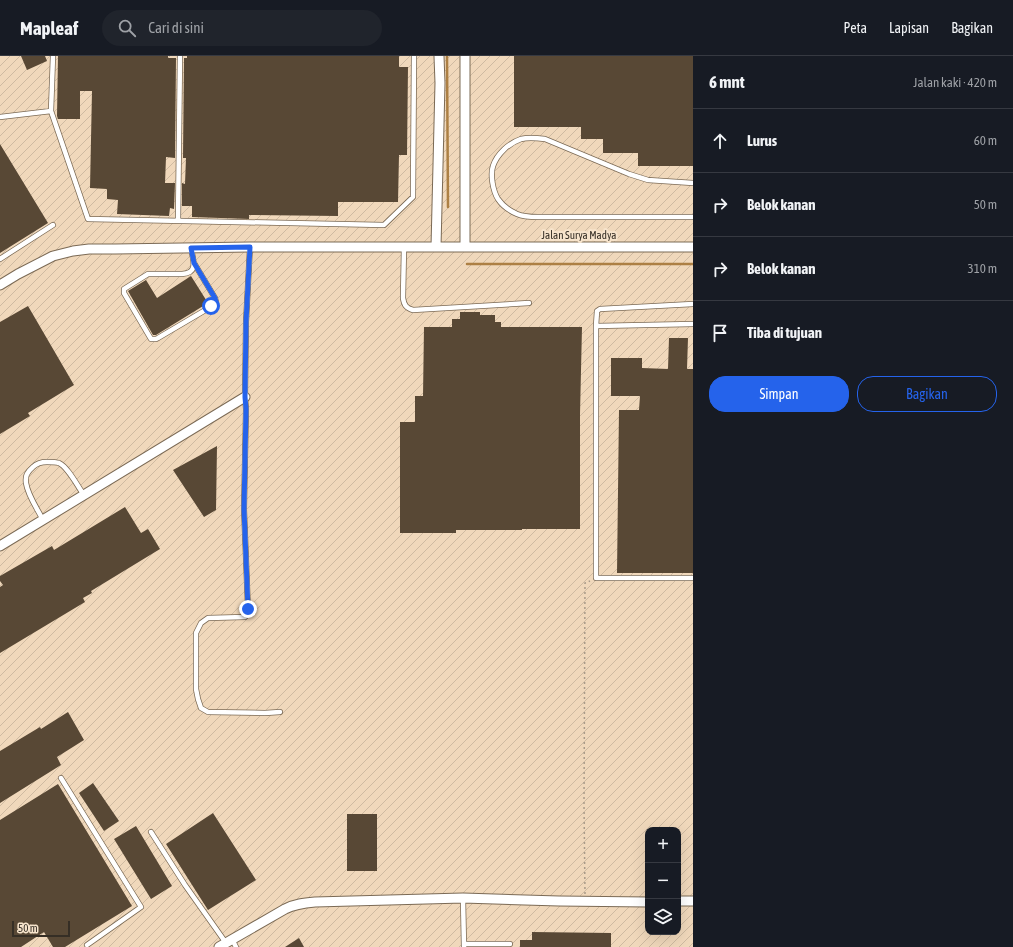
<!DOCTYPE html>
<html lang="id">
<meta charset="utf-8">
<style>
:root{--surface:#171b24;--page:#20242c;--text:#f1f3f6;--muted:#9ea1a6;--line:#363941;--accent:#2563eb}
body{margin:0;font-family:"Asap Condensed",sans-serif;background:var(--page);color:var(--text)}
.controls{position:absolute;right:12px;bottom:12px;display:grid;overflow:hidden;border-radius:8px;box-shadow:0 4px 16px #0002}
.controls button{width:36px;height:36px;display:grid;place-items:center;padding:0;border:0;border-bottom:1px solid var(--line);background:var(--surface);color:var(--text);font:20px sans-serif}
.scale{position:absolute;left:12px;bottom:10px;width:58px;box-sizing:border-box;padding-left:4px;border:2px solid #352e25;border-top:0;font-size:11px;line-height:14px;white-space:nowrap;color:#352e25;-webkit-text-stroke:3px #f7e4cc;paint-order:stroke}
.stop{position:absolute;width:12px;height:12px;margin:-9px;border:3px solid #2563eb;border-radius:50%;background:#fff}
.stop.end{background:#2563eb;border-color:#fff;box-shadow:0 1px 4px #0008}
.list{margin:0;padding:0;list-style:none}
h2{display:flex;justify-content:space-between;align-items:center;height:52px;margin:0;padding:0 16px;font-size:17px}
h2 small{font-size:13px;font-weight:400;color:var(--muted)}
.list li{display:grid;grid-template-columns:26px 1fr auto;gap:12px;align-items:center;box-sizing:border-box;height:64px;padding:0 16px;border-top:1px solid var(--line)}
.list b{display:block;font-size:15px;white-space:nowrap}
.list em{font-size:13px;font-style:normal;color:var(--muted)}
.actions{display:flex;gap:8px;padding:12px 16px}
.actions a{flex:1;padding:9px 0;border:1px solid var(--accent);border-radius:16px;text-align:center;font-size:14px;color:var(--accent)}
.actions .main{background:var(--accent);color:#fff}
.icon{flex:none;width:22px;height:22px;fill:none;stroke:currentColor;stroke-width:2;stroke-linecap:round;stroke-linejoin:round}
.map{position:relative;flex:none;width:693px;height:891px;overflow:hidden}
header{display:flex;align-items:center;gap:24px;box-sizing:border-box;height:56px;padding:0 20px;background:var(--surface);border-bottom:1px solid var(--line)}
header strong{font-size:19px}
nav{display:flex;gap:22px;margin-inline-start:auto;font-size:14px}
.search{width:280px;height:36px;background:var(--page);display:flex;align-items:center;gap:10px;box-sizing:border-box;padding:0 14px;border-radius:22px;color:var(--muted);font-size:15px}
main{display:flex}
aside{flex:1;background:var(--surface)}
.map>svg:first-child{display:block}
.industrial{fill:url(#industrial-furrows);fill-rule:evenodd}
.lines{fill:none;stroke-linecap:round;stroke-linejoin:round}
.stream{stroke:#ad8044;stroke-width:2.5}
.building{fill:#584835}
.lane-casing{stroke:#7b6a55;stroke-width:6}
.street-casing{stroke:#7b6a55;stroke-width:11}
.path{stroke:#a99b89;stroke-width:1.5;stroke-dasharray:2 3;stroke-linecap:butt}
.lane{stroke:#fff;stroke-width:4.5}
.street{stroke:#fff;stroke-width:9}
.route{stroke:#2563eb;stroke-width:5}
.labels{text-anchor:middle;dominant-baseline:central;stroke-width:4;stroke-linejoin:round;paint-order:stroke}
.street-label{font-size:11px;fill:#352e25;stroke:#f7e4cc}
</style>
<header>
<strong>Mapleaf</strong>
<div class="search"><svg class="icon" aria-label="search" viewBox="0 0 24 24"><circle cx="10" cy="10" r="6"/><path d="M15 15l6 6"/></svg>Cari di sini</div>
<nav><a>Peta</a><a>Lapisan</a><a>Bagikan</a></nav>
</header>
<main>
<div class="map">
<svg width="693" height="891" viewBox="0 0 693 891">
<defs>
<pattern id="industrial-furrows" width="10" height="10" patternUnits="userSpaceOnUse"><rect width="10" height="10" fill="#f0d8bb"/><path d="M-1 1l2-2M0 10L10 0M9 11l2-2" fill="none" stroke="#cebaa1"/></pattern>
</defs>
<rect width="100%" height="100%" fill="#f7e4cc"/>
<path class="industrial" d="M0 0H693V891H0ZM648 774H678V876H648Z"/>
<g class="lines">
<path class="stream" d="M447 0 448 151
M467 208H693"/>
</g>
<path class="building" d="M21 0H45L47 5 27 14Z
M58 0H168V2H176L175 102 166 101 165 127H175L174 153 170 152 169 160 117 158 118 144 107 143V133L90 132 92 35H80V63H58L57 60Z
M187 0H399V11H408L407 99H399L398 146H338V160L249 159V163L192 161V150H182V127L185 128 186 102H183L184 2H187Z
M514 0H693V110H638V97H603V83H581V71H514Z
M0 88 48 167 0 197Z
M191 220 208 247 156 279H153L128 235 146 224 157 242Z
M28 250 74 329 28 357 30 360 0 378V266Z
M460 256H480V259H495V266H501V271H582L580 358V473H522V474H456V477H400V366H415V340H423L424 271H452V263H460Z
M669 282H688L687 313H693V517H617L619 354H639L640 340H611V302H642V312L668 313Z
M217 390 216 454 204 461 173 414Z
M125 451 141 477 148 473 160 493 91 535 92 537 83 542 85 546 0 597V531L3 529 0 525V520L52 490 54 494Z
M68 656 84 684 57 701 61 709 0 747V695L40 671 41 673Z
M93 727 119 765 104 775 79 737Z
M58 728 132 850 65 891H53L44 876 21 891H0V764Z
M213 757 256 824 208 854 166 788Z
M347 758H377V815H347Z
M136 770 172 830 151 843 114 783Z
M532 876 611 877V891H520V884H532Z
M299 882 304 891H285Z"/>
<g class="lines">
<defs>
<path id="lane" d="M53 0 51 55 88 163 384 169 413 141 414 0
M0 61 51 55
M693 127 648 124 629 118 545 83C537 82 529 81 521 83 509 87 497 98 493 110 490 119 493 135 498 143 502 149 510 155 517 158 524 161 531 161 538 161H693
M178 165 180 0
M250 191 246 266 245 341 246 353 244 453 248 553 247 558 245 561 208 562 201 567 196 577V633L198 643 201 652 208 656 265 657 280 656
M404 191 403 242C404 249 406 252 413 254L529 247
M191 192C193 204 199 217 182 218H148L124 233V237L151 283H156L158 282 214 249 216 246 215 242 194 207
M0 203 53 169
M693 248 600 253 597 255 596 270V522H693
M596 270 693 268
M43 464C37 452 28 440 26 427 25 420 27 416 33 411 36 408 42 406 47 406 51 406 56 406 59 407 68 411 78 431 84 439
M61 722 141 851 87 889
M151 776 185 829 226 887
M463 842 464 891
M232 883 236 891
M464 888H510"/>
<path id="street" d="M465 0V191
M436 191 440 27 439 0
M0 229 18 218 53 200 73 195 89 193H115L250 191H693
M0 490 245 341
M678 845H693
M219 891 285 853C295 848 304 847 315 846L463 842 559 845 648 846"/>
</defs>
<use href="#lane" class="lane-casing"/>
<use href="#street" class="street-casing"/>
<path class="path" d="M585 838 584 748 585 527 590 525"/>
<use href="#lane" class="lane"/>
<use href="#street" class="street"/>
</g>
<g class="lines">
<path class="route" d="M211 250 216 246 215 242 194 207 191 192 250 191 246 266 245 341 246 353 244 453 248 553"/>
</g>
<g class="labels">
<g class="street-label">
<text x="579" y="179">Jalan Surya Madya</text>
</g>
</g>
</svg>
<div class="controls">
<button>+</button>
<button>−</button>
<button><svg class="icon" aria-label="layers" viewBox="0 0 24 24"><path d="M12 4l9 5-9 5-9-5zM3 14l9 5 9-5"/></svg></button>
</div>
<div class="scale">50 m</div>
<div class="stop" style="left:211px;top:250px"></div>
<div class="stop end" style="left:248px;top:553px"></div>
</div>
<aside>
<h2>6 mnt<small>Jalan kaki · 420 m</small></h2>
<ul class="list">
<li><svg class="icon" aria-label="ahead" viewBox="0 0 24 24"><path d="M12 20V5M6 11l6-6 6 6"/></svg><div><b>Lurus</b></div><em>60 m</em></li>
<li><svg class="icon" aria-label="right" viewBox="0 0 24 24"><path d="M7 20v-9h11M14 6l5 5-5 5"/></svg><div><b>Belok kanan</b></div><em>50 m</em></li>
<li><svg class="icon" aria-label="right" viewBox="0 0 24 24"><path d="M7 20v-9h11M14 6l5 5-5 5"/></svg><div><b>Belok kanan</b></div><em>310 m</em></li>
<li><svg class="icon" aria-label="arrive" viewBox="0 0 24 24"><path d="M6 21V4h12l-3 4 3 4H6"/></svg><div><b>Tiba di tujuan</b></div></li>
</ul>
<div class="actions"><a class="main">Simpan</a><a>Bagikan</a></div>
</aside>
</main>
